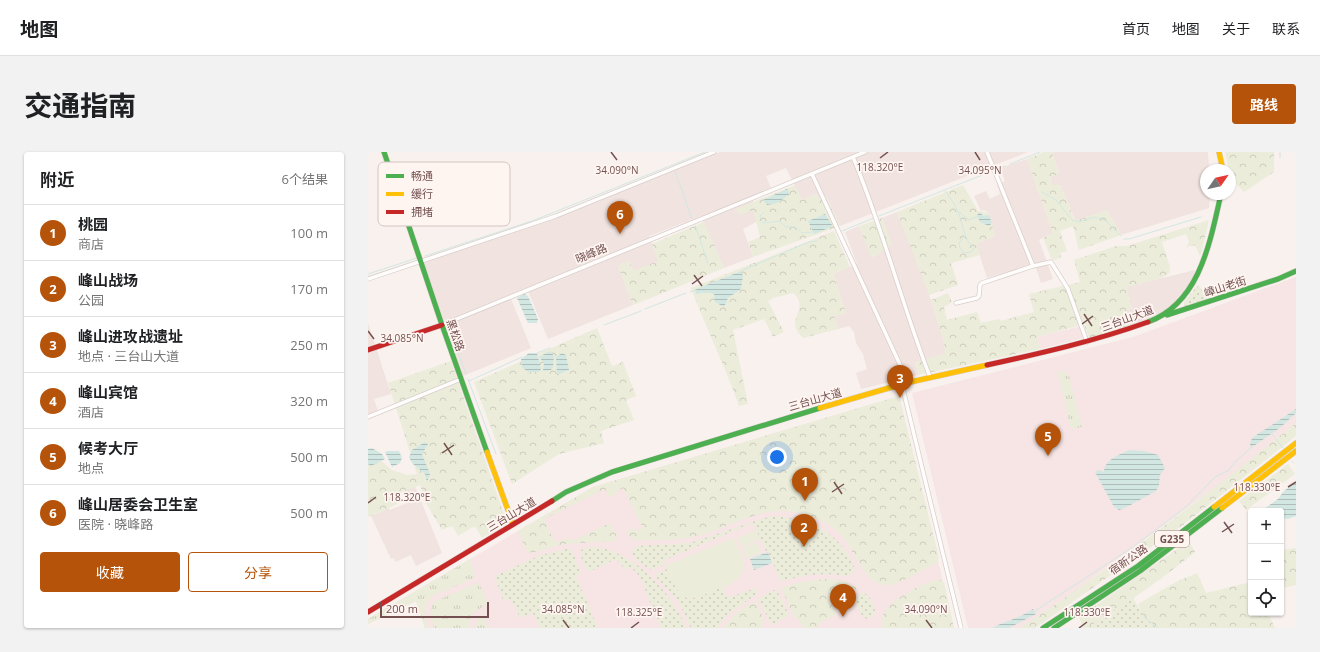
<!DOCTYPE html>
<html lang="zh">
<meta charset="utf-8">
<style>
:root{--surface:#fff;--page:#f2f2f2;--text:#202124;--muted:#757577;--line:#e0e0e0;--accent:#b45309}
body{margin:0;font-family:"Open Sans","Noto Sans SC",sans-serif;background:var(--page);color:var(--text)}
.controls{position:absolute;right:12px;bottom:12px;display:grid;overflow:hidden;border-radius:4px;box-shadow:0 1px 3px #0004}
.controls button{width:36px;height:36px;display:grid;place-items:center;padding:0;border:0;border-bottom:1px solid var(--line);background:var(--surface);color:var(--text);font:20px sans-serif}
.compass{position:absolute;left:832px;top:12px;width:36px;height:36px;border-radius:50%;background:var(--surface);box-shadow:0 1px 3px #0004;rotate:56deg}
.scale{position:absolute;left:12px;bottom:10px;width:109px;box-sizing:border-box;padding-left:4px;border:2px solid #745150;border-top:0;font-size:11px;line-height:14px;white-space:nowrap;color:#745150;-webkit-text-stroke:3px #fef5f1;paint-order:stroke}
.you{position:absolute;left:409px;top:305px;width:14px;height:14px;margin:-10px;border:3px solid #fff;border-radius:50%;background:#1a73e8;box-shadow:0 0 0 6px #1a73e833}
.badge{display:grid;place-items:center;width:26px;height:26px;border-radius:50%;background:var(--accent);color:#fff;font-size:13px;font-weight:700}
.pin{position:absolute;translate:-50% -33px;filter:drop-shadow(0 1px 2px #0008)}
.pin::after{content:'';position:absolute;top:21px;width:14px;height:12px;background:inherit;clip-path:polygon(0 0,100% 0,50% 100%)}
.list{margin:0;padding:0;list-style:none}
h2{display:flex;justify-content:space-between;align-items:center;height:52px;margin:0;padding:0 16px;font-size:17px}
h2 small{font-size:13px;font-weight:400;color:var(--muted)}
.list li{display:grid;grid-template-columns:26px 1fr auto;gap:12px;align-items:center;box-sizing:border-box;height:56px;padding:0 16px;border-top:1px solid var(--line)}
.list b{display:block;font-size:15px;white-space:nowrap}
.list p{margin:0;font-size:13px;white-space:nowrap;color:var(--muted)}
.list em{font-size:13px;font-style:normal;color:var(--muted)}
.actions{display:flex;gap:8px;padding:12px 16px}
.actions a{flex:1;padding:9px 0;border:1px solid var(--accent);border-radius:4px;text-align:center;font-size:14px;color:var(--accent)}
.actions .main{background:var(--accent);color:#fff}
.icon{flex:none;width:22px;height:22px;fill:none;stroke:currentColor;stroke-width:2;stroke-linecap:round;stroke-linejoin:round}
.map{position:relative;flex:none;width:928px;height:476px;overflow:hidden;border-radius:4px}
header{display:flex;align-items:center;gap:24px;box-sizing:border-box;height:56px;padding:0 20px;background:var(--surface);border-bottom:1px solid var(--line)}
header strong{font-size:19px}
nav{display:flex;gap:22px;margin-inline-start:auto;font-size:14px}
.intro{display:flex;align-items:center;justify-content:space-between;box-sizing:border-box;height:96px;padding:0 24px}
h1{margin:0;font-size:28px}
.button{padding:10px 18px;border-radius:4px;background:var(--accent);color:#fff;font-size:14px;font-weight:700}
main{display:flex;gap:24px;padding:0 24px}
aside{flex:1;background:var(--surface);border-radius:4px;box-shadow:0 1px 3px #0004}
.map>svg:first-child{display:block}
.residential{fill:#f1e3df}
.commercial{fill:#f6e5e4}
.grass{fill:url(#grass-tufts)}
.forest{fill:url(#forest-crowns)}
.park{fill:#ebecda}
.garden{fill:url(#garden-dots)}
.water{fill:url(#water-rules)}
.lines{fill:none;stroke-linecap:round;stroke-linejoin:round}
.stream{stroke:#d2e7e2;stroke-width:1}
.street-casing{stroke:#d8cecc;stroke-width:5}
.fast-casing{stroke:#d9cecc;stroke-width:6}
.slow-casing{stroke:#d9cecc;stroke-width:6}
.jam-casing{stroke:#d9cecc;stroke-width:6}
.street{stroke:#fefdfc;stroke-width:3.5}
.fast{stroke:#4caf50;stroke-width:5}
.slow{stroke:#ffc107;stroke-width:5}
.jam{stroke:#c62828;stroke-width:5}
.ticks{fill:none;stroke:#745150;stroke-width:1.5}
.labels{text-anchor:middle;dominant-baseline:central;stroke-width:3.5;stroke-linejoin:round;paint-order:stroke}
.shield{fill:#fef5f1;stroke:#9d8280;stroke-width:1}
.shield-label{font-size:10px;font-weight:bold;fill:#745150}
.street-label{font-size:11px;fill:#745150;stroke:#fef5f1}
.key{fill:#fef5f1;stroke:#d5c4c1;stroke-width:1}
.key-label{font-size:11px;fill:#745150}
.ticks-label{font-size:10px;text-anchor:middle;fill:#745150;stroke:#fef5f1;stroke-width:3.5;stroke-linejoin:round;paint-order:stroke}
</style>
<header>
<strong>地图</strong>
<nav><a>首页</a><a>地图</a><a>关于</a><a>联系</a></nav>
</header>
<div class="intro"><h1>交通指南</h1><a class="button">路线</a></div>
<main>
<aside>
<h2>附近<small>6个结果</small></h2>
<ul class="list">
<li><span class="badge">1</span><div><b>桃园</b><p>商店</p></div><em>100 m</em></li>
<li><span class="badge">2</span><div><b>峰山战场</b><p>公园</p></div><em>170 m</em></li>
<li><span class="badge">3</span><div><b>峰山进攻战遗址</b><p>地点 · 三台山大道</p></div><em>250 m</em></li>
<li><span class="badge">4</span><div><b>峰山宾馆</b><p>酒店</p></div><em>320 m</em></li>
<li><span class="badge">5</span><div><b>候考大厅</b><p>地点</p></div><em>500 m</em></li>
<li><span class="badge">6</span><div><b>峰山居委会卫生室</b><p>医院 · 晓峰路</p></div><em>500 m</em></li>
</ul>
<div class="actions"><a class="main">收藏</a><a>分享</a></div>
</aside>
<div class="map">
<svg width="928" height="476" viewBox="0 0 928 476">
<defs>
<pattern id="grass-tufts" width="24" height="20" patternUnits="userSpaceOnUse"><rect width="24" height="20" fill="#ebecda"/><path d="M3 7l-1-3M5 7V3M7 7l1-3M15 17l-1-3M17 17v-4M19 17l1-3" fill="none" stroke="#cdccbd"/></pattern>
<pattern id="forest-crowns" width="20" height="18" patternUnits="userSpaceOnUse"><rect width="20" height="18" fill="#ebecda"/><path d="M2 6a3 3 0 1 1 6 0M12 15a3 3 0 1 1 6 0" fill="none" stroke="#cdccbd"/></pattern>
<pattern id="garden-dots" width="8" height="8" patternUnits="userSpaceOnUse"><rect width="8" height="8" fill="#ebecda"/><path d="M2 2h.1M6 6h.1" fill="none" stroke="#cdccbd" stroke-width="1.8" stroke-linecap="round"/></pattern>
<pattern id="water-rules" width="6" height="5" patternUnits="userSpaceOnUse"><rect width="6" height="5" fill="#d2e7e2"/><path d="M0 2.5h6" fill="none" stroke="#afbeba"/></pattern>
</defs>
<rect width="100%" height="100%" fill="#f8f1ee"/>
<path class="residential" d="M352 0H660L472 74 458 44 451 47 448 42 434 48 418 16 398 24 403 36 383 44 392 68 375 77 385 105 356 116 333 64 281 84 302 138 277 148 261 109 250 114 265 153 180 187 160 139 143 147 163 196 95 224 56 111Z
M687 0H840L841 18H838V42H842L841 56 753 83 739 58 708 70 692 32 685 35 682 25 691 21 684 1Z
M659 7 685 81 671 88 685 127 673 131 668 116 661 113 619 126 608 92 627 84 621 61 616 58 613 59 606 44 618 39 622 47 632 42 629 33 637 29 632 16Z
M529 60 558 133 575 186 578 202 547 210 550 223 493 237 488 221 499 217 495 202 488 191 486 180 481 174 470 177 466 164 478 161 465 122 489 112 477 80 491 74 504 105 512 101 523 92 514 66Z
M827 118 826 124 807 153 787 164 761 174 758 158 764 156 758 135Z
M0 171 23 242 6 247 10 259 0 262Z
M47 334 74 401 48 414 43 403 27 410 26 406 23 407 3 364 21 356 22 358 42 350 37 338Z"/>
<path class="commercial" d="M928 125V271L873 316 703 442 652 476H600L544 241 765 185Z
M713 174 716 186 672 197 669 185Z
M531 244 586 476H57L48 449 0 472V467L225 335Z"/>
<path class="grass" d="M689 219H696L701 224 714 275 703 277Z
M102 407 107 422 106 426 63 445C54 455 57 464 61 476H57L48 449 0 472V467Z
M109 431 112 433 120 451 103 463 101 476H66L62 460 65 450Z
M115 462 120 476H107L110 467Z"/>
<path class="forest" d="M676 0H687L684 1 691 22 682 25 685 34 692 32 707 69 739 58 753 83 711 98 705 74 692 79 699 99 692 101 693 106 686 108 683 106 675 86 685 81 659 7Z
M857 0H906V20L876 40 863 27Z
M427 33 434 48 448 42 451 47 458 44 472 74 385 105 380 90 392 85 385 58 371 63 368 57Z
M595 33 610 59 621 61 627 84 609 92 612 103 583 111 590 133 561 143 529 60Z
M514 66 524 92 512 101 503 105 491 74Z
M841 68 833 102 831 103 828 94 824 93 818 96 821 90 818 82 794 90 802 115V120L794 126 759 135 764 157 758 158 761 174 721 186 716 172 669 185 672 197 550 223 547 210 578 202 575 186 563 148 580 141 584 150 576 155 579 168 609 160 613 171 632 167 633 169 666 160 661 142 712 130 706 108 748 94H759Z
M336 70 356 116 265 153 250 114 261 109 265 119 290 109 284 92Z
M466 79 482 115 465 122 478 161 466 164 470 177 435 186C414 166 444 157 425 141L405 146 400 149 416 180 405 185 396 167 365 178 380 252 371 254C357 214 338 176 323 136Z
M229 176 244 214 255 210 268 244 258 248 266 268 233 279 236 291 191 302 144 332 106 230Z
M83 209 139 371 114 386 107 374 90 384 84 374 74 378 58 351 52 333 34 340 28 346 29 352 0 365V306L11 307 24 318 39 323 49 322 20 231Z
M531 244 571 406 567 412C555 418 532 432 520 433 496 435 487 398 473 383 462 371 446 364 430 361 394 352 363 376 329 384 308 389 286 388 265 388L258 380 265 376 268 380 275 376 255 336 247 340 248 343 241 345 237 337 176 367 186 389 189 390 202 386 204 389 242 371 249 384 248 389 195 392 164 401 158 398 150 379 225 335Z
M928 271V284L815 373 667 476H652C747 413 839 343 928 271Z
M920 312 927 322 878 358 871 349Z
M821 389 827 400C793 428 756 453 719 476H715L711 465Z
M928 396V433L915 436 913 451V398Z
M829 421 838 441 883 430V461H900L907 476H789L775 463 770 452 808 430Z
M459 427 477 429 490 436 472 445 469 441 460 446 469 462 450 472 451 475 435 476 431 467 428 468 413 436 432 430Z
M570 427 576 430 586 476H514C514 472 514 467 515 463 522 447 554 432 570 427Z
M386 449C391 456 400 469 392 476H355L368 461Z"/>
<path class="park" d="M388 378 392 387 373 395 369 386Z
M365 386C370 396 379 410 374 421 369 433 325 451 314 444 305 438 301 424 297 414Z
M389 390 393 401 378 407 374 396Z"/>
<path class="garden" d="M829 134 832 135 839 147 819 155 816 154V150Z
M403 364C432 365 461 374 478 400 482 406 486 411 487 419L480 424 460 422 441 423 412 429 400 399H398L385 371 296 408 297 412 283 418 269 409 263 399 269 394 322 391Z
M230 395C271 404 302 440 319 476H293L272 425 264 416 256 417 252 410 246 408 221 420C216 416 212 404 213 398L218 396Z
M199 397 204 398 213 422 208 424 230 476H172L165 461 152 466 143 447 135 448 127 425 129 423 173 403Z
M299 417C315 455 319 450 354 435L359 446 388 436 390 441 358 464 349 476H323L310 449 287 424 288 422Z
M406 438 409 439 421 463 404 473 390 447Z
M496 440 502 446 508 461 499 467 495 465 485 447Z
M765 446 775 463 789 476H719Z"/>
<path class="water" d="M419 37 422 42 409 51 399 53 395 48Z
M612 60 615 64 621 63 624 71 621 74 612 70 609 63Z
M457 62 464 73 463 75 446 82 440 69Z
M373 119 375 124 373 137 360 146 356 155 347 150 346 142 338 140 328 142 327 138 331 136Z
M156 142 160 144 170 167 169 171H160L149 146Z
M182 199 186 204 185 215 183 218 177 219 175 218 176 211 171 205Z
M161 201H169L173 217 171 220H160L154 215 153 207Z
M194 201 198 203 201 218 189 223 188 205Z
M928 257V261L913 275 883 296 882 293 884 286Z
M57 290 60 292 54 302 62 322 59 330 57 322 44 311 41 305 44 298Z
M4 296 14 302 17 307 3 314 0 312V297Z
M762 298 776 299 790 303 797 316 792 323 791 334 788 339 757 356 751 358 746 355 727 320 730 318 736 320C736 308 752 302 762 298Z
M20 299H31L34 306 32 311 24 315 17 300Z
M928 330V364L920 367 913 366V359H893L910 347 916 339Z
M400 400 404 411 386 418 382 407Z
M665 457 668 462 641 476H624C638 469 652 466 665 457Z"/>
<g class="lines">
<path class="stream" d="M912 0V6
M642 12 672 0
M307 19 324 67
M577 39C582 46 587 52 590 60 596 74 595 86 606 97L603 100 596 101 592 96 591 91 597 84
M674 40 688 48 704 68 711 70 726 65 733 67 738 69 753 84
M396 60 392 64 395 71 411 69 418 75H427L434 81 444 80
M591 60 601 68 610 64
M511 64 637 14
M327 73 340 112
M474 79 506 66
M756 87H761L833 65
M57 104 164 69 337 0
M373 119 441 90 449 89
M0 122 49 106
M322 140 327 138
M277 157 318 141
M236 173 273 159
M81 174 98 222
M169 201 182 196
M100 227 128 302
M101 229 154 205
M903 281 915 296
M924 309 926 311
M667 459 765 395 818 355 847 325 861 318 867 310 883 296
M776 465 790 476"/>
<defs>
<path id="street" d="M619 0 665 114
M485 5C515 77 534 153 562 225
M444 22 534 217 538 231
M0 127 188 64 346 0
M588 151 609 146 611 144 612 133 614 131 665 114 683 110 700 137 719 190
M74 173 497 0
M534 233 593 476
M0 265 93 227"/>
<path id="fast" d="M16 0 74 173 119 300
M799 163 910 127 928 119
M780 170C832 151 842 90 853 42
M184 349 198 340 244 320 452 256
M675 476 770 414 846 355
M686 476 772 419 854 356"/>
<path id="slow" d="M851 0 855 18
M452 256 538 231 619 213
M119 300 145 372
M846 355 928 291
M854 356 928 299"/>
<path id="jam" d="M0 198 74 173
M619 213C674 201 727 189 780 170
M0 460 184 349"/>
</defs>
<use href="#street" class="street-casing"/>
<use href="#fast" class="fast-casing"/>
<use href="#slow" class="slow-casing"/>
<use href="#jam" class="jam-casing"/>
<use href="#street" class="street"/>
<use href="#fast" class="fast"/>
<use href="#slow" class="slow"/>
<use href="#jam" class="jam"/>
</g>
<path class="ticks" d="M243 0 249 8M607 0 612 8M512 6 520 0M326 123 334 134M324 132 335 124M716 162 724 174M714 172 725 164M0 179 6 187M76 291 84 303M74 301 86 293M466 330 474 342M920 335 928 330M464 340 476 332M0 351 8 345M856 370 864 381M854 380 866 372M195 468 201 476M558 468 564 476M263 476 271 470M711 476 719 470"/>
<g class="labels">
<rect class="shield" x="787" y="379" width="34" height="16" rx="3"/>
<g class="shield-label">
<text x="804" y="387">G235</text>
</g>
<g class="street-label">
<text transform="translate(223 101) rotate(-22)">晓峰路</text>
<text transform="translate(857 134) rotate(-18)">嶂山老街</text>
<text transform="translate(759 166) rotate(-20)">三台山大道</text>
<text transform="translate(88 183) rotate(71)">黑松路</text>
<text transform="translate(447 247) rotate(-16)">三台山大道</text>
<text transform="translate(143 362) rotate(-31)">三台山大道</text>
<text transform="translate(760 407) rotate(-35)">宿新公路</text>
</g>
</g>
<rect x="10" y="10" width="132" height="64" rx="6" class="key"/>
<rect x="18" y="22" width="18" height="4" fill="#4caf50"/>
<rect x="18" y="40" width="18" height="4" fill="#ffc107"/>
<rect x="18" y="58" width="18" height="4" fill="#c62828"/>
<g class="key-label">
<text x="43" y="28">畅通</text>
<text x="43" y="46">缓行</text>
<text x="43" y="64">拥堵</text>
</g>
<g class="ticks-label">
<text x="512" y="19">118.320°E</text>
<text x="249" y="22">34.090°N</text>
<text x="612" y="22">34.095°N</text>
<text x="34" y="190">34.085°N</text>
<text x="889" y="339">118.330°E</text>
<text x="39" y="349">118.320°E</text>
<text x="195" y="461">34.085°N</text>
<text x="558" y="461">34.090°N</text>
<text x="271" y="464">118.325°E</text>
<text x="719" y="464">118.330°E</text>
</g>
</svg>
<div class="controls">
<button>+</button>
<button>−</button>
<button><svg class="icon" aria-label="locate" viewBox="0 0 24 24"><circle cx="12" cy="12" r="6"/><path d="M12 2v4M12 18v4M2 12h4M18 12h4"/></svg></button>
</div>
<svg class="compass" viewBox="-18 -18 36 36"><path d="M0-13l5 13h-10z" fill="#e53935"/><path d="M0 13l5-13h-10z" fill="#757577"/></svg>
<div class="scale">200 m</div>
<div class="you"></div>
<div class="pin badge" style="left:437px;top:349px">1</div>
<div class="pin badge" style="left:436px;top:395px">2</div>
<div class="pin badge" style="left:532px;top:246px">3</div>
<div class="pin badge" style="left:475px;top:465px">4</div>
<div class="pin badge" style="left:680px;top:304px">5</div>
<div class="pin badge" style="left:252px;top:82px">6</div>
</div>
</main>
